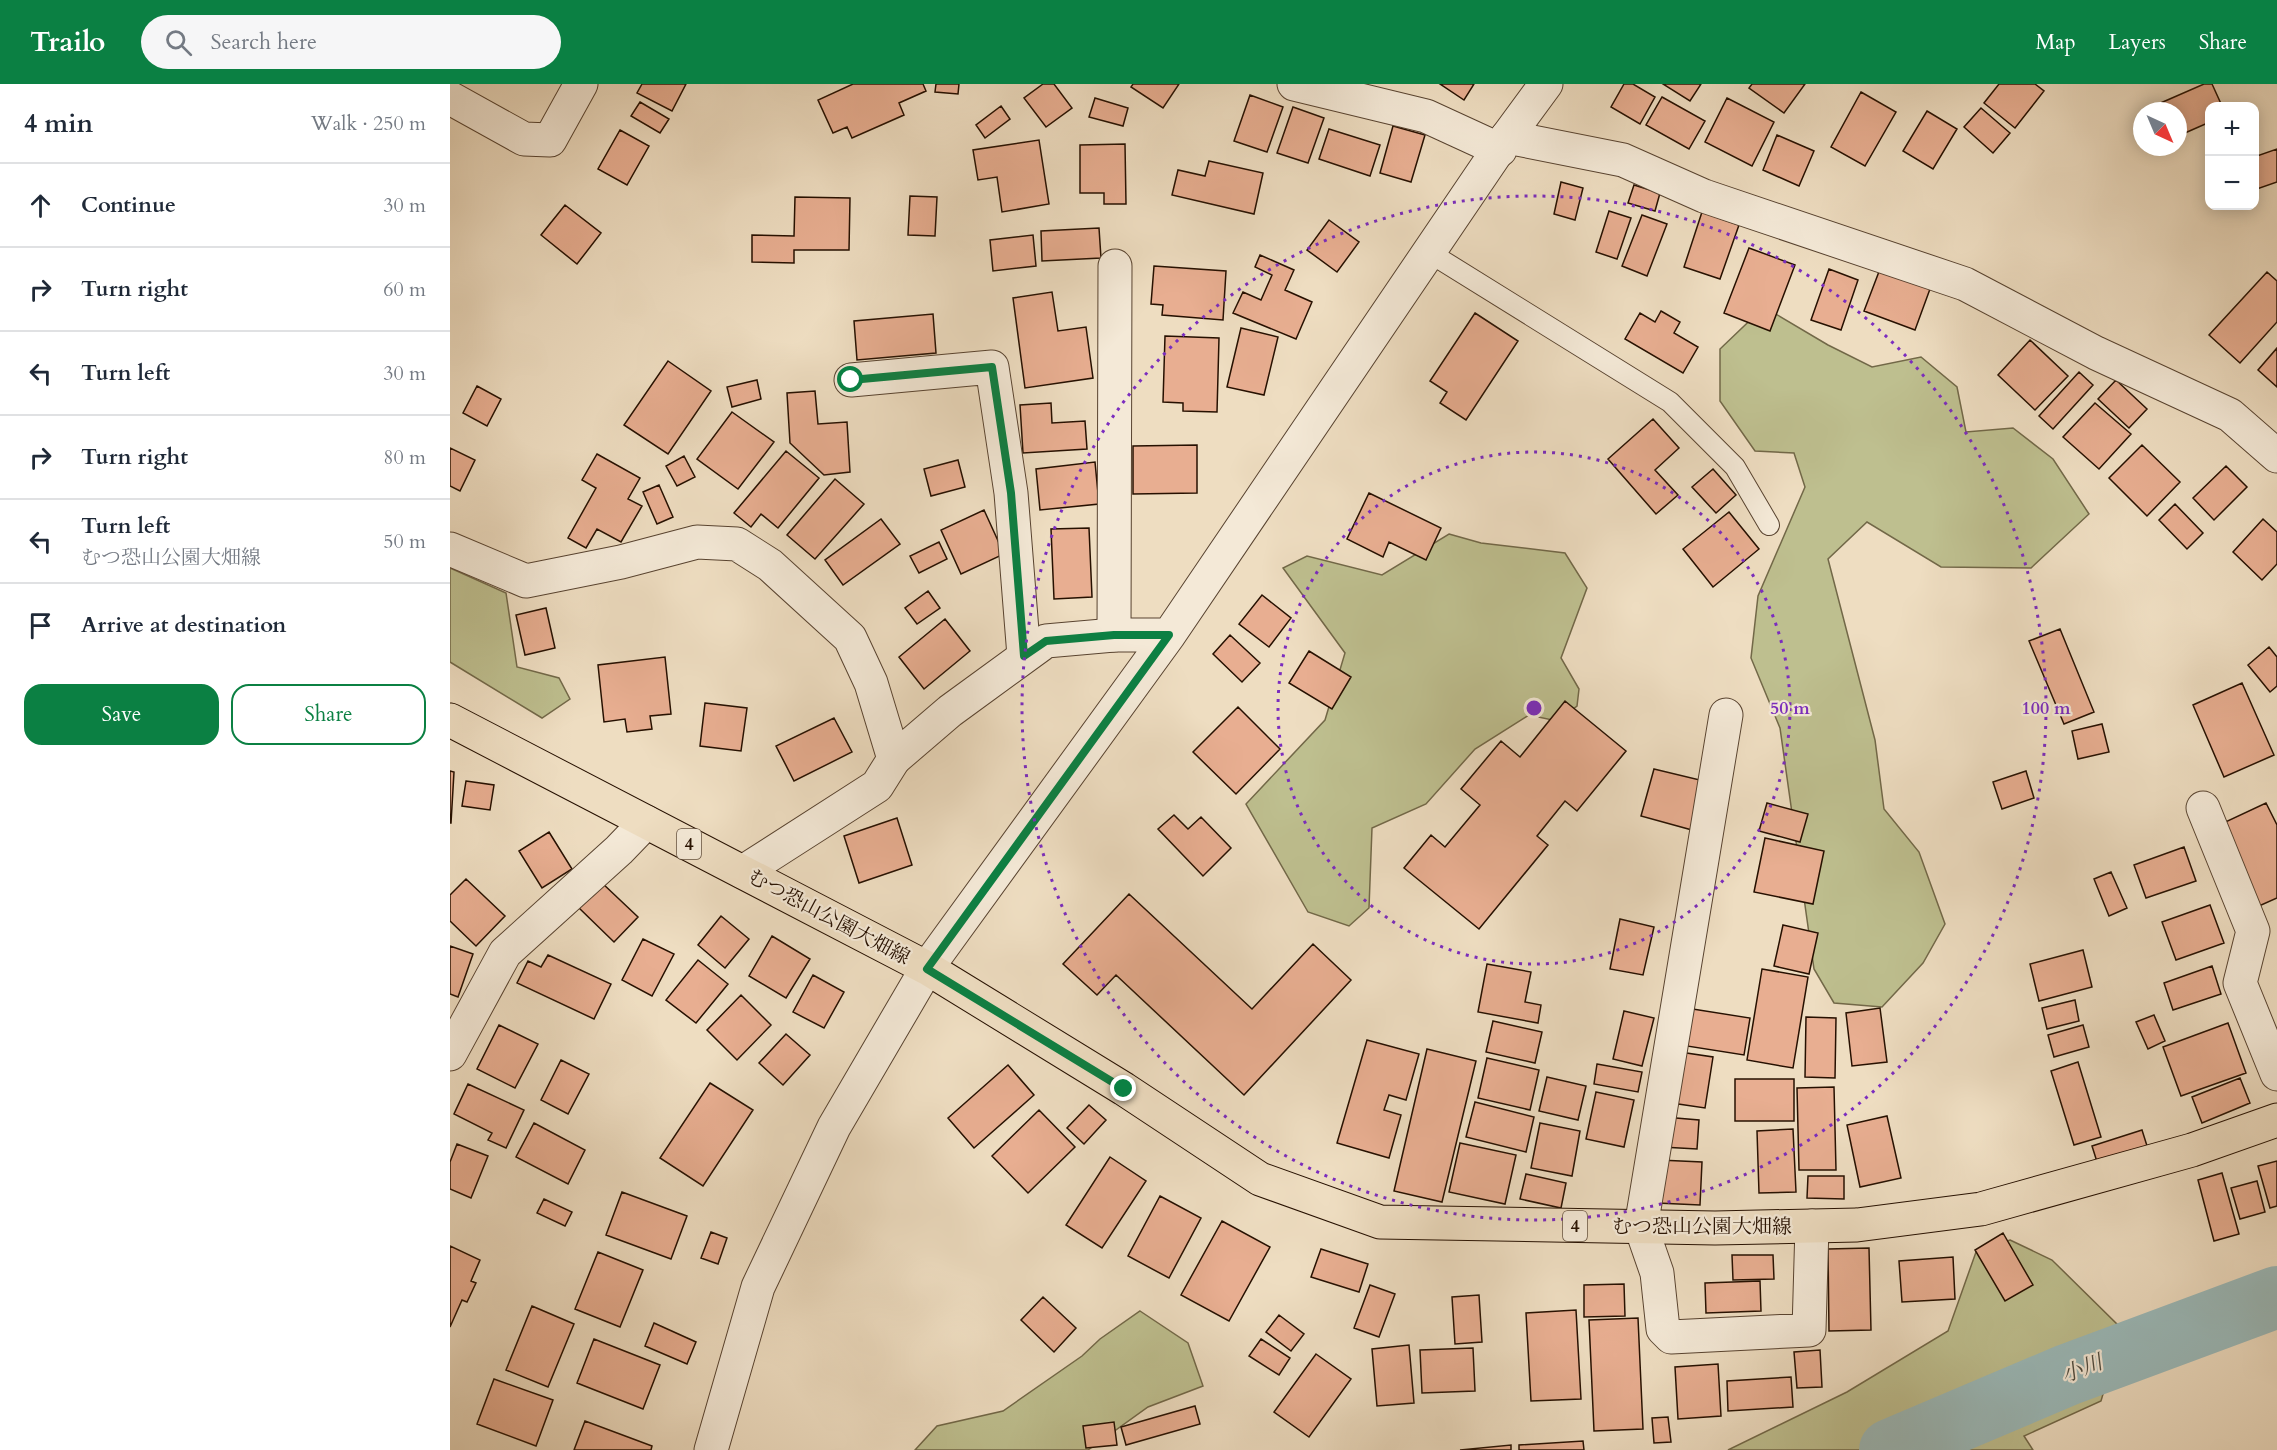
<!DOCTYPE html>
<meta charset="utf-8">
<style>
:root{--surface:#fff;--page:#f6f6f7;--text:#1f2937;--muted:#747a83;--line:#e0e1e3;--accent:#0b8043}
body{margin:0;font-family:Cardo,"Noto Serif JP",serif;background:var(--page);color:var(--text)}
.controls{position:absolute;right:18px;top:18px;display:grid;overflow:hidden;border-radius:12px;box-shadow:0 3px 15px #0003}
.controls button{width:54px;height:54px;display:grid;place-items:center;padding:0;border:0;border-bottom:2px solid var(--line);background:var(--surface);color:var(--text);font:30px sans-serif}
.compass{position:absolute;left:1683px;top:18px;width:54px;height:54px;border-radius:50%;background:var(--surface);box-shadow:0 3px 15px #0003;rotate:136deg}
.stop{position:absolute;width:18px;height:18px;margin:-14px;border:4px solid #0b8043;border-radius:50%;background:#fff}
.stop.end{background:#0b8043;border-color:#fff;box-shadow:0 2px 6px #0008}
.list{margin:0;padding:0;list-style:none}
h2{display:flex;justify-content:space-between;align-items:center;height:78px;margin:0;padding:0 24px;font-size:26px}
h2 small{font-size:20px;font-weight:400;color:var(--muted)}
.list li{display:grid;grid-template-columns:39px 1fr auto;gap:18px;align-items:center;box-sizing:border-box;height:84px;padding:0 24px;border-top:2px solid var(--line)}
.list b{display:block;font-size:22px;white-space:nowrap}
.list p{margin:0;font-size:20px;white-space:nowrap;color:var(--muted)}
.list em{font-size:20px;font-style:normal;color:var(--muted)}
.actions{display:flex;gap:12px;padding:18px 24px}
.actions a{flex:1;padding:14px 0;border:2px solid var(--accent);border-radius:18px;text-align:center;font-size:21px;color:var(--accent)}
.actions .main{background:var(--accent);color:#fff}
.icon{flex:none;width:33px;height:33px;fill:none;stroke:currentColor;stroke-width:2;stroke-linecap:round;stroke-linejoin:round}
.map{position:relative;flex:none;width:1827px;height:1366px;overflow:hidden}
header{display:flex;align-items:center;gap:36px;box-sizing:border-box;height:84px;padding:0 30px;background:var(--accent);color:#fff}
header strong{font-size:28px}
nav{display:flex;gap:33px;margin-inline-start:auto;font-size:21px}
.search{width:420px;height:54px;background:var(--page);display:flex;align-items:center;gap:15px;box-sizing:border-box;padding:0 21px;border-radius:33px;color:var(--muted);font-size:22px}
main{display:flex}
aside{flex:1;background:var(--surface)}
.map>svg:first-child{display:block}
.green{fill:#bebf8f;stroke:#726848;stroke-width:1.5}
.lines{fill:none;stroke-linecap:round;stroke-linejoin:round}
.river{stroke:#9bbaba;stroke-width:62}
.building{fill:#e8ae91;stroke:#261000;stroke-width:1.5}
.service-casing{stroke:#584330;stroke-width:22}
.minor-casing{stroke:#584330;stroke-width:35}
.tertiary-casing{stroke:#584330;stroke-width:35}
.primary-casing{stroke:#261000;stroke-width:35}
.service{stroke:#f4e9d7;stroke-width:20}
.minor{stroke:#f4e9d7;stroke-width:33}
.tertiary{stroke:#f4e9d7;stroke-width:33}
.primary{stroke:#eeddc1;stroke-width:33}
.route{stroke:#0b8043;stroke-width:8}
.ring{fill:none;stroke:#7b2cbf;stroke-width:3;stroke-dasharray:3 6}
.labels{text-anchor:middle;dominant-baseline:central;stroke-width:4.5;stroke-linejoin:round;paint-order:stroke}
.shield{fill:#f4e9d7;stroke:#645140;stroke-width:1.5}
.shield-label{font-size:18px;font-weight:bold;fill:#261000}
.street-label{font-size:20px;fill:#261000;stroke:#f4e9d7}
.water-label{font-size:21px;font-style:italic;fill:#4f4c41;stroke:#f4e9d7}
.centre{fill:#7b2cbf;stroke:#f4e9d7;stroke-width:3}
.ring-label{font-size:18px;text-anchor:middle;font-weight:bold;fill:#7b2cbf;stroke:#f4e9d7;stroke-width:4.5;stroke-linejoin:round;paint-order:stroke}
</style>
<header>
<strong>Trailo</strong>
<div class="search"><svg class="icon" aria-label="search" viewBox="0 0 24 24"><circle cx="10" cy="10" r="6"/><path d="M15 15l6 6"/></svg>Search here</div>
<nav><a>Map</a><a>Layers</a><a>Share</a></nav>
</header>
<main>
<aside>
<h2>4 min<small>Walk · 250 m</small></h2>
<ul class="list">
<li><svg class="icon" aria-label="ahead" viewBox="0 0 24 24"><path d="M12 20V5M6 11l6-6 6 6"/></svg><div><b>Continue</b></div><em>30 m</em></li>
<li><svg class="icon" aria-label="right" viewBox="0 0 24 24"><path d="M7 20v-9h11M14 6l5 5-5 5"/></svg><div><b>Turn right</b></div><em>60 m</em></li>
<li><svg class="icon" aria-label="left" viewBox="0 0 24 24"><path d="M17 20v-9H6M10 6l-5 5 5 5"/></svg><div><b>Turn left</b></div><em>30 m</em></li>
<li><svg class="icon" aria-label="right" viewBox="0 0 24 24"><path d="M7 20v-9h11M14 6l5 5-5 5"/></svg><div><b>Turn right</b></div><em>80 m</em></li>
<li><svg class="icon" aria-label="left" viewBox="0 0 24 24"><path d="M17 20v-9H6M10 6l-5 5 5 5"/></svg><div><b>Turn left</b><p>むつ恐山公園大畑線</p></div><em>50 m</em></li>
<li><svg class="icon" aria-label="arrive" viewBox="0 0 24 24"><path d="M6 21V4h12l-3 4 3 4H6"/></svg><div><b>Arrive at destination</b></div></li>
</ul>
<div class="actions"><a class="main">Save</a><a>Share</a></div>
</aside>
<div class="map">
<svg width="1827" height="1366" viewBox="0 0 1827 1366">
<rect width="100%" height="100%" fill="#eeddc1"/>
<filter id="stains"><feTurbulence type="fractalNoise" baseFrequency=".00333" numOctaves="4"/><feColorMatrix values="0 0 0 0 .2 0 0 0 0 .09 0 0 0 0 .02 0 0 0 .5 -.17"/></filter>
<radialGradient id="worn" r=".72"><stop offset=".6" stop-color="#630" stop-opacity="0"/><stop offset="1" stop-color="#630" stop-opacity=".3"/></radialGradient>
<path class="green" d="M1314 223 1378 261 1422 283 1471 273 1507 303 1516 348 1563 344 1603 375 1639 430 1581 484 1491 483 1417 438 1378 475 1425 656 1434 725 1469 768 1495 840 1473 879 1432 923 1384 919 1364 885 1330 644 1301 574 1308 512 1355 403 1344 369 1305 367 1270 317V265Z
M999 450 1031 459 1115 469 1137 504 1111 574 1129 605 1127 622 1107 637 1079 631 1025 665 976 720 922 744 919 824 899 842 858 828 796 720 875 636 895 569 833 484 857 472 932 491Z
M0 484 56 509 67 583 109 594 120 615 92 634 0 578Z
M1560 1156 1602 1176 1672 1245 1651 1317 1574 1352 1583 1366H1278L1397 1308 1498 1247 1526 1168Z
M690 1227 738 1259 753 1302 698 1323 638 1366H465L487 1342 553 1327 632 1272 650 1255Z"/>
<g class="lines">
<path class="river" d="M1440 1366 1617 1291 1827 1213"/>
</g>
<path class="building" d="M192 0H236L222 27 187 9Z
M403 0H473L476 7 449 19 454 31 402 54 397 43 383 49 368 16Z
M486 0H509L508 10 485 8Z
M593 0H604L622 24 596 43 574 14Z
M683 0H729L713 24 681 3Z
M990 0H1024L1014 16Z
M1174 0H1183L1205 13 1190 40 1161 23Z
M1213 0H1251L1240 17Z
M1302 0H1355L1334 29 1299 4Z
M1549 0H1585L1594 7 1565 44 1534 19Z
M1754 0H1762L1772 22H1760V38L1728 52V27H1708L1706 21Z
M1411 8 1446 28 1415 82 1381 63Z
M800 11 833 23 817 68 784 57Z
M1212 13 1255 37 1239 65 1196 41Z
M645 14 678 24 673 42 639 33Z
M1277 14 1324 38 1302 82 1255 58Z
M190 18 219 35 210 49 181 32Z
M551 22 560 35 535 54 526 41Z
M843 23 874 34 858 79 827 69Z
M1531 24 1560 49 1543 69 1514 43Z
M1477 27 1507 45 1483 85 1453 67Z
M943 42 975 51 961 98 930 89Z
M879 45 930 61 920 92 869 75Z
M170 46 199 62 177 101 148 85Z
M1327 51 1364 67 1349 102 1313 86Z
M589 56 599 120 552 128 547 93 528 96 523 66Z
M675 60 676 120H654V109H630V61Z
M1827 65V98L1804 106V73Z
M759 77 813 89 804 130 722 111 728 86 755 92Z
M1111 98 1133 104 1125 136 1104 130Z
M1184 101 1210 109 1205 127 1178 119Z
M460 112 487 113 485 152 458 151Z
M345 113 400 114 399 166H344V179L302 178V151L344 152Z
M115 121 151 149 127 180 91 151Z
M1159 127 1181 134 1167 175 1146 168Z
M1252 128 1289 141 1270 195 1234 183Z
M1192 131 1217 140 1197 192 1172 182Z
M879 136 909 158 887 188 857 166Z
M649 144 651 174 592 177 591 147Z
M583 151 586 182 543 187 540 156Z
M1299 164 1345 181 1320 247 1274 229Z
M810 171 844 186 835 206 862 218 846 255 783 229 793 208 811 216 822 191 805 183Z
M704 182 776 187 773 236 712 231 713 221 701 220Z
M1379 185 1408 196 1391 246 1361 236Z
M1430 185 1480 205 1465 246 1414 227Z
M1817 188 1827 197V238L1790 279 1759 251Z
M602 208 608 247 636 243 643 294 575 304 563 214Z
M1211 227 1230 238 1224 249 1248 263 1233 289 1175 255 1190 229 1205 238Z
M1025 229 1068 257 1016 336 990 319 997 308 980 297Z
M483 230 486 269 407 276 404 237Z
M791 244 828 253 814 311 777 303Z
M715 252 769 254 767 328 733 327V319L713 318Z
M1580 256 1618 292 1585 326 1548 291Z
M1827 264V303L1808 286Z
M218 277 261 307 218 370 174 341Z
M1629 288 1643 301 1603 345 1589 332Z
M307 296 311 315 282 323 277 303Z
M1666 296 1697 325 1679 344 1648 315Z
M27 302 51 315 37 342 13 329Z
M365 307 368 340 397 338 400 388 374 391 340 359 337 309Z
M601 319 602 339 635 337 637 365 573 369 570 321Z
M1645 319 1681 350 1649 385 1613 353Z
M282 328 324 358 288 405 247 375Z
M1203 335 1229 364 1205 386 1228 411 1206 430 1158 375Z
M747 361V409L683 410V362Z
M1692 361 1730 398 1697 432 1659 394Z
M0 364 25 376 10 407 0 402Z
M336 367 369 394 328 444 311 430 301 443 284 429Z
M147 370 190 394 178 415 192 422 171 458 147 445 136 464 118 454 146 404 132 396Z
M234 372 245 393 227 402 216 382Z
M508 376 515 403 481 412 474 385Z
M645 378 649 420 590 426 586 385Z
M1776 382 1797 403 1764 436 1743 414Z
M1263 385 1286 411 1266 429 1242 403Z
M385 395 414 420 365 475 337 451Z
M209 401 223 433 207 440 193 408Z
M919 409 991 444 976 476 939 458 933 473 897 455Z
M1725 420 1753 449 1737 465 1709 436Z
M534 426 554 470 511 490 491 446Z
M1279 428 1309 465 1263 503 1233 465Z
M431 435 450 460 393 501 375 476Z
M1813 435 1827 448V480L1812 496 1783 468Z
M639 444 642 513 604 515 601 445Z
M489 458 497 475 469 489 460 472Z
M478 507 490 524 467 540 455 524Z
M812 511 841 534 819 563 789 540Z
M96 524 105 564 75 571 66 531Z
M495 535 520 567 474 605 449 573Z
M1610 545 1644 628 1614 640 1579 557Z
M780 551 810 579 792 598 763 570Z
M1819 563 1827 573V602L1820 608 1798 581Z
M859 567 901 593 882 625 839 599Z
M215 573 221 630 200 632 202 645 177 648 175 635 154 638 148 581Z
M1792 599 1824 671 1774 693 1743 621Z
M1115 617 1176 667 1127 727 1115 717 1087 752 1098 761 1029 845 954 784 981 751 995 763 1030 721 1011 705 1051 657 1070 673Z
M255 619 297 624 291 667 250 662Z
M788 623 830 665 786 710 743 668Z
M384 634 402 668 344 697 326 662Z
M1652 640 1659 668 1628 675 1622 647Z
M1204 685 1254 697 1242 746 1191 732Z
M0 687 4 688 1 739H0Z
M1576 687 1584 714 1552 725 1543 698Z
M16 697 44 701 40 726 12 722Z
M1317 719 1358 730 1350 758 1309 747Z
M1816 719 1827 741V814L1809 822 1771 740Z
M724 731 738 745 751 733 781 764 753 792 708 745Z
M447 734 462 781 409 799 394 752Z
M99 748 122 785 92 804 69 767Z
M1315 754 1374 767 1363 820 1304 808Z
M1734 763 1746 797 1696 814 1684 781Z
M1661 788 1677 824 1659 832 1644 795Z
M16 795 55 832 26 862 0 837V811Z
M151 798 188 833 164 858 127 822Z
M679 810 802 925 863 860 901 896 794 1011 666 891 647 911 613 880Z
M1760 821 1774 859 1726 876 1712 838Z
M271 832 299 855 275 884 248 861Z
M1170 835 1204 843 1193 891 1160 885Z
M1333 841 1368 849 1359 890 1324 882Z
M322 852 360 875 336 914 299 892Z
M193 855 224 870 202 912 172 896Z
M0 862 23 870 8 913 0 910Z
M1633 866 1642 903 1589 917 1580 880Z
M98 871 161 900 144 935 67 899 78 877 91 883Z
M248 876 278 900 246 939 216 916Z
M1037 880 1081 888 1075 918 1091 921 1088 939 1028 928Z
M1762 882 1771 910 1723 926 1714 899Z
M1312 885 1358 893 1343 984 1297 976Z
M363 891 394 908 374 944 343 928Z
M291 911 321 941 287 976 257 946Z
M1625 916 1629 937 1597 945 1592 924Z
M1230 923 1300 934 1294 971 1224 960Z
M1430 924 1437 978 1402 982 1396 929Z
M1174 927 1204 934 1192 982 1163 975Z
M1704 931 1715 957 1698 965 1686 938Z
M1356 933 1386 934 1385 994 1355 993Z
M1043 937 1092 948 1085 979 1036 968Z
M1778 939 1796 989 1731 1012 1713 963Z
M49 941 88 960 65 1004 27 985Z
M1633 941 1639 963 1604 973 1598 951Z
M336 950 360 971 333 1001 309 979Z
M917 956 969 970 956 1016 939 1011 934 1026 951 1031 939 1074 887 1059Z
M977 965 1026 977 992 1118 944 1107Z
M1223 967 1263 973 1255 1024 1215 1018Z
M1037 974 1089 986 1080 1026 1028 1014Z
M111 976 139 990 118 1030 91 1016Z
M1628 978 1651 1053 1624 1061 1601 987Z
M1147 980 1192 988 1188 1008 1144 1000Z
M558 981 584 1011 524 1064 498 1034Z
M1097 993 1136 1002 1128 1036 1089 1027Z
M1790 994 1800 1019 1752 1039 1742 1013Z
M1285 995H1344V1037H1285Z
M260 999 303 1026 253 1102 210 1074Z
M18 1000 74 1026 56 1064 38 1056 42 1049 4 1030Z
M1384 1003 1386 1086H1349L1347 1004Z
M1146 1008 1184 1016 1174 1063 1136 1055Z
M1025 1018 1084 1033 1076 1068 1016 1053Z
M639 1021 656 1036 634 1060 617 1044Z
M589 1026 625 1063 578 1109 542 1072Z
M1437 1032 1451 1094 1410 1103 1397 1041Z
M1214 1033 1249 1036 1247 1065 1212 1063Z
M84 1039 135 1066 118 1100 66 1073Z
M1090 1039 1130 1047 1122 1092 1081 1084Z
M1343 1045 1346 1108 1309 1109 1307 1047Z
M1692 1046 1698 1065 1648 1081 1642 1062Z
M1010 1059 1066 1071 1055 1120 999 1108Z
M7 1060 38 1072 21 1114 0 1105V1078Z
M660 1073 696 1097 652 1164 616 1141Z
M1209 1076 1252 1078 1250 1121 1207 1119Z
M1827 1077V1122L1820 1124 1808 1082Z
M1772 1089 1789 1150 1764 1157 1748 1096Z
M1076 1090 1116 1099 1111 1124 1070 1115Z
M1358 1092H1394V1115L1357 1114Z
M1807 1097 1815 1128 1790 1135 1781 1104Z
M172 1108 237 1132 221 1175 156 1151Z
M710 1112 751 1134 719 1194 678 1172Z
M94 1115 122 1128 115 1142 87 1129Z
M772 1137 820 1163 779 1237 731 1211Z
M261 1148 277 1154 268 1180 251 1174Z
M1553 1149 1583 1201 1555 1217 1525 1166Z
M0 1162 30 1176 21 1197 26 1199 17 1218 12 1216 0 1243Z
M1419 1164 1421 1246 1379 1247 1378 1165Z
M871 1165 918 1180 909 1208 861 1193Z
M148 1168 193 1186 170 1243 125 1225Z
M1282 1171H1323L1324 1195 1283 1196Z
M1503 1173 1505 1215 1452 1218 1449 1177Z
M1310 1197 1311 1227 1256 1229 1255 1199Z
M1174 1200 1175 1232 1134 1233V1201Z
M920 1201 945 1210 929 1253 904 1244Z
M1029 1211 1032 1258 1005 1260 1002 1213Z
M593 1213 626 1244 604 1268 571 1236Z
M82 1222 124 1240 98 1303 56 1286Z
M1126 1226 1131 1315 1081 1317 1076 1229Z
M829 1231 854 1250 841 1267 816 1248Z
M1188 1234 1193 1345 1144 1347 1139 1236Z
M204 1239 246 1258 237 1280 195 1262Z
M144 1255 210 1281 193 1325 127 1299Z
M811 1255 840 1274 829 1291 799 1272Z
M959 1261 964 1319 927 1322 922 1265Z
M1023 1264 1025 1307 972 1309 970 1266Z
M1370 1266 1372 1303 1347 1304 1344 1268Z
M866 1270 901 1295 859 1353 824 1328Z
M1268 1280 1271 1332 1228 1335 1225 1283Z
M1341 1293 1343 1323 1278 1327 1277 1297Z
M44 1295 103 1316 86 1362 27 1340Z
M745 1322 750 1340 676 1361 671 1343Z
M1218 1333 1221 1358 1204 1359 1202 1334Z
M135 1337 202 1362 201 1366H124Z
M664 1338 667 1361 636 1364 633 1342Z
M1133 1357 1134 1366H1069V1361Z
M1061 1361V1366H1010Z"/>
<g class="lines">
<defs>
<path id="service" d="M980 169 1220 318 1285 383 1319 441"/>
<path id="minor" d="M844 0 976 32 1050 66
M0 14 74 55 100 56 131 0
M1057 53 1173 76 1254 112 1515 200 1646 269 1780 331 1827 372
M401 296 542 283 561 409 574 572
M664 551 665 182
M1276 631 1191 1143 1207 1189 1213 1245 1221 1253 1359 1246 1362 1142
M1753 724 1803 847 1790 899 1827 990
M293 788 427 702 444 675
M0 970 55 869 169 766 196 738"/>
<path id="tertiary" d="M0 465 76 497 171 478 247 458 287 460 320 481 400 554 421 599 444 675 500 627 596 557 664 551H719
M261 1366 308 1203 384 1043 477 884 719 551 1057 53 1096 0"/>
<path id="primary" d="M0 636 477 884 674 1005 810 1095 930 1138 1265 1144 1407 1141 1531 1125 1742 1066 1827 1036"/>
</defs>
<use href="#service" class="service-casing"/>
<use href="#minor" class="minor-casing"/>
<use href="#tertiary" class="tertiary-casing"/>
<use href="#primary" class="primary-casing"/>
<use href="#service" class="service"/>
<use href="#minor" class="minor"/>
<use href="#tertiary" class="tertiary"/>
<use href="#primary" class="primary"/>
</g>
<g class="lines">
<path class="route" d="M401 296 542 283 561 409 574 572 596 557 664 551H719L477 885 674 1005"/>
</g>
<g class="ring">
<circle cx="1084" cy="624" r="256"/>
<circle cx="1084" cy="624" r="512"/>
</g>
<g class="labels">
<g class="shield">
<rect x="227" y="745" width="24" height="30" rx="4.5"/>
<rect x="1113" y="1127" width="24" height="30" rx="4.5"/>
</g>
<g class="shield-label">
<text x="239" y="760">4</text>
<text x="1125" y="1142">4</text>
</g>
<g class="street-label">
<text transform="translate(379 833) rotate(28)">むつ恐山公園大畑線</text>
<text x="1252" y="1142">むつ恐山公園大畑線</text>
</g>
<g class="water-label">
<text transform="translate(1632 1285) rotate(-21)">小川</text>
</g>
</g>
<circle cx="1084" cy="624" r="9" class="centre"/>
<g class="ring-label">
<text x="1340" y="630">50 m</text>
<text x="1596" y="630">100 m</text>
</g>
<rect width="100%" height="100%" filter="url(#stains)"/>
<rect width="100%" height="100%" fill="url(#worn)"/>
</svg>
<div class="controls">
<button>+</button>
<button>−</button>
</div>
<svg class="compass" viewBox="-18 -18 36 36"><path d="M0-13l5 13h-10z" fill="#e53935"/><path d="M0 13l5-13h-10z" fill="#747a83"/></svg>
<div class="stop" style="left:401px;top:296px"></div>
<div class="stop end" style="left:674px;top:1005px"></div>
</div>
</main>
